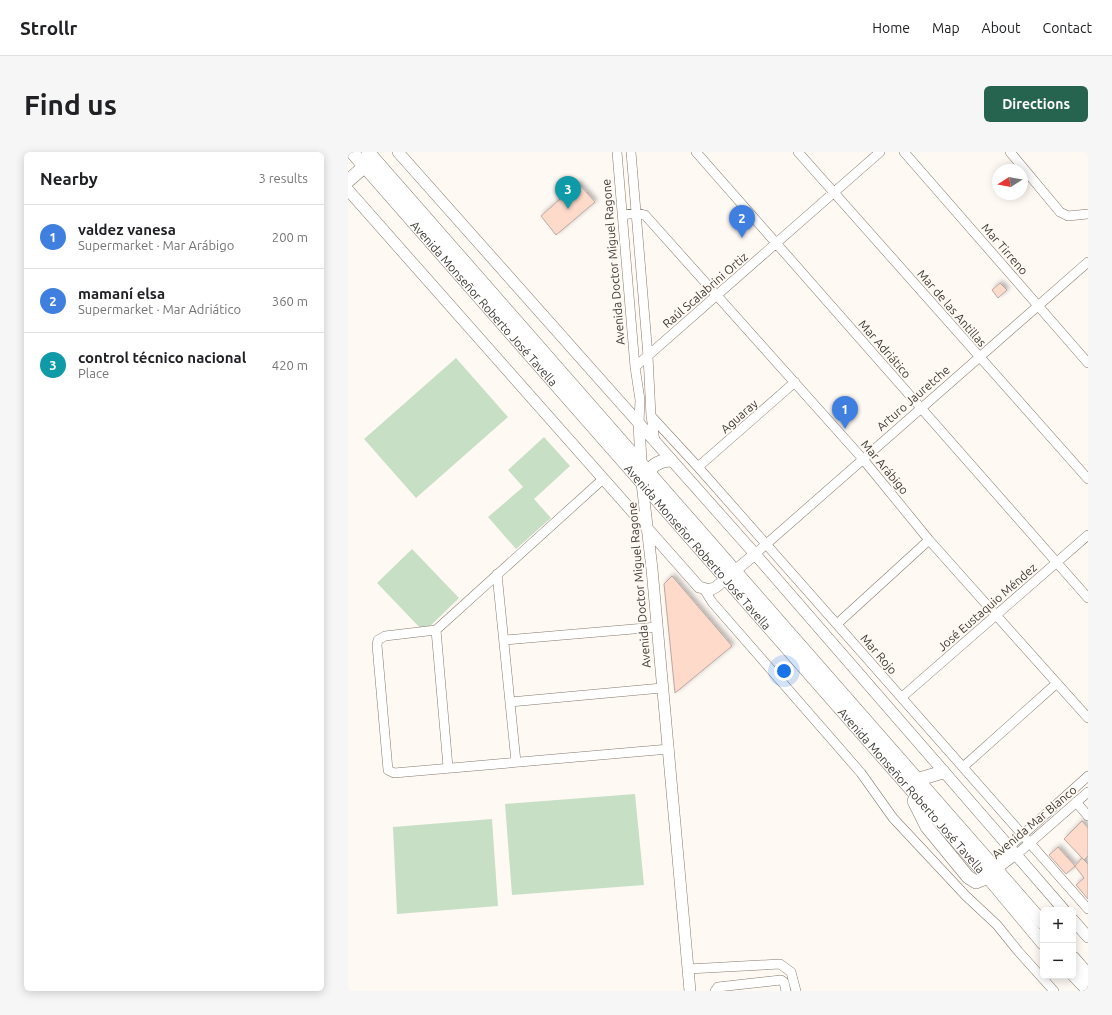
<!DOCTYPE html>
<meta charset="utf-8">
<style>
:root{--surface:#fff;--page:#f6f6f6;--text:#202124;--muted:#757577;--line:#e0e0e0;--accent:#27644f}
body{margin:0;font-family:Ubuntu,sans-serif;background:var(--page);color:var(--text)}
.controls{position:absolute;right:12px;bottom:12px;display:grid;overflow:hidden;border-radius:6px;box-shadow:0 2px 10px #0003}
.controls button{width:36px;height:36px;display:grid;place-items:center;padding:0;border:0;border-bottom:1px solid var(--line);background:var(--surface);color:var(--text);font:20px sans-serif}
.compass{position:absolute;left:644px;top:12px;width:36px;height:36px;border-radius:50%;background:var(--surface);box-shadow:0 2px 10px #0003;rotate:259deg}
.you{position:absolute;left:436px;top:519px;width:14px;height:14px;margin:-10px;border:3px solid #fff;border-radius:50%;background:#1a73e8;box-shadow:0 0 0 6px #1a73e833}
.badge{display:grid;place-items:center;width:26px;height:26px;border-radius:50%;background:var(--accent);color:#fff;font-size:13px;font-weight:700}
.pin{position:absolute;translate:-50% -33px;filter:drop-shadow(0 1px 2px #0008)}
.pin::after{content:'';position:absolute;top:21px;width:14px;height:12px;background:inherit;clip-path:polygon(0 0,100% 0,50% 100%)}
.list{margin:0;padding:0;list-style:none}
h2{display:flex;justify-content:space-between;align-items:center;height:52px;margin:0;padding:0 16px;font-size:17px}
h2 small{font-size:13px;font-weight:400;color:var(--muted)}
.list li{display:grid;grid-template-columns:26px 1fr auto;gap:12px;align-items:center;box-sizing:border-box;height:64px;padding:0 16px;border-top:1px solid var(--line)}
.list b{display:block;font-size:15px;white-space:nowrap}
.list p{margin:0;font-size:13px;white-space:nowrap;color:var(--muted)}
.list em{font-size:13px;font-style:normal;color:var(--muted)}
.map{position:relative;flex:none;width:740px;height:839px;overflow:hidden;border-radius:6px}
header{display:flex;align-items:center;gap:24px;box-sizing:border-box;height:56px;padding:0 20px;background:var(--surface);border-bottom:1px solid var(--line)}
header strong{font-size:19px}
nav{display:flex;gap:22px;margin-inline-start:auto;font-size:14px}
.intro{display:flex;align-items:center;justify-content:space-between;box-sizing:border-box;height:96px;padding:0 24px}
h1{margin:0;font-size:28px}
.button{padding:10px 18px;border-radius:6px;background:var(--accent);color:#fff;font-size:14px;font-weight:700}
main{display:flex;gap:24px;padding:0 24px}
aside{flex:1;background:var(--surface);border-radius:6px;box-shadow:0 2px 10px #0003}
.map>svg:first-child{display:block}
.green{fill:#c7dfc4}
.building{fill:#fedacb;stroke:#baa8a0;filter:url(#shadow)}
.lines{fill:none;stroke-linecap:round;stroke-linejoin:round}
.minor-casing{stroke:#857a6d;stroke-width:10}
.major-casing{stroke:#857a6d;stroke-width:12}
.highway-casing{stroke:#857a6d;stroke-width:14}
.minor{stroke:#fff;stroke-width:9}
.major{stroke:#fff;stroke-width:11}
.highway{stroke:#fff;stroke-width:13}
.labels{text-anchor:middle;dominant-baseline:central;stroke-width:3.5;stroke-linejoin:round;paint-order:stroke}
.street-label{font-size:12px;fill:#3f3a34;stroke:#fff9f4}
</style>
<header>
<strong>Strollr</strong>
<nav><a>Home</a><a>Map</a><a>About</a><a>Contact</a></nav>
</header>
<div class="intro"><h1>Find us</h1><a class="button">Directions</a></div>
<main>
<aside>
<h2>Nearby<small>3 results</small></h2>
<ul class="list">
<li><span class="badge" style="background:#3f7fe0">1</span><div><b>valdez vanesa</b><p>Supermarket · Mar Arábigo</p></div><em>200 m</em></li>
<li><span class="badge" style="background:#3f7fe0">2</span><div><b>mamaní elsa</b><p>Supermarket · Mar Adriático</p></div><em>360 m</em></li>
<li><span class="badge" style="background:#0f9aa8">3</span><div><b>control técnico nacional</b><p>Place</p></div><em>420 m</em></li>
</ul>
</aside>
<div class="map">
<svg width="740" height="839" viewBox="0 0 740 839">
<defs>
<filter id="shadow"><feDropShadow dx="2.5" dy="-2.5" stdDeviation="2" flood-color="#0004"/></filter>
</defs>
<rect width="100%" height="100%" fill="#fff9f4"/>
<path class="green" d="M108 206 160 265 68 346 16 287Z
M196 285 222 314 186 347 203 366 168 397 140 365 175 335 160 318Z
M64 397 111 446 76 480 29 431Z
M287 642 296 733 164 743 157 652Z
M144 667 150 754 49 762 45 675Z"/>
<path class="building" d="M230 31 247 50 208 83 193 64Z
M652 131 659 138 650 146 644 138Z
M324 424 384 494 327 541 316 432Z
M734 669 740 676V704L736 708 716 687Z
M710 695 727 714 718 722 701 703Z
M734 706 740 712V747L728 733 736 726 727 714Z"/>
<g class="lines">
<defs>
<path id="minor" d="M269 0 287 215 292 248 291 271
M283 0 300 204 303 264 307 289
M348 0 740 446
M450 0 740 327
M556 0 740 211
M662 0 712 60 720 64 740 62
M274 63 289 61 297 63 514 306 581 388 740 566
M287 215 532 0
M303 264 350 315 740 757
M350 315 447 230
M255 327 88 478 37 484 30 488 29 493 40 618 46 621 321 597
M407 402 740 110
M149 422 168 610
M356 437 364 450 513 621 545 666 618 744 649 773 670 799 706 839
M489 472 581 388
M88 478 100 615
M156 488 309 475
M554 545 740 383
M162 550 314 536
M615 615 709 531
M728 650 740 664
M652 715 668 703 740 640
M648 718 661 695 740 624
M340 817 432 812 443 820 448 839
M367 839 370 835 433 828 436 830 438 839"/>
<path id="major" d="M50 0 407 402 716 758
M0 38 351 435 362 438 368 435 407 402
M291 271 294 331 304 417 342 839
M725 768 740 785"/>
<g id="highway">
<path id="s1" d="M4 0 640 725 695 791"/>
<path d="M20 0 695 771"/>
<path d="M0 29 17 14"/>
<path d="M296 326C302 315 309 309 322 308"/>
<path d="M568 628 595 620"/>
<path d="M566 649 579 675 620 725 628 730 640 725"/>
<path d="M725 806 740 823"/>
<path d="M725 822 740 838"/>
</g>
</defs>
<use href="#minor" class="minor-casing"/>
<use href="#major" class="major-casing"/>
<use href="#highway" class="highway-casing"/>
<use href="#minor" class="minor"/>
<use href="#major" class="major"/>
<use href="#highway" class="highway"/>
</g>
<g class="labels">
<g class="street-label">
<text transform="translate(657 97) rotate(49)">Mar Tirreno</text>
<text transform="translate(265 110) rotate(-95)">Avenida Doctor Miguel Ragone</text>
<text transform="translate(357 138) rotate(-41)">Raúl Scalabrini Ortiz</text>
<text stroke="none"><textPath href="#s1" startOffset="201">Avenida Monseñor Roberto José Tavella</textPath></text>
<text transform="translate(604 156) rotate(49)">Mar de las Antillas</text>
<text transform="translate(537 197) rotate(49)">Mar Adriático</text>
<text transform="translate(565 246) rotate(-41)">Arturo Jauretche</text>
<text transform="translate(391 264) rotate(-41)">Aguaray</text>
<text transform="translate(537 315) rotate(50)">Mar Arábigo</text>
<text stroke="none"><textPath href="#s1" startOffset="525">Avenida Monseñor Roberto José Tavella</textPath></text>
<text transform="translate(291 433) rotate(-95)">Avenida Doctor Miguel Ragone</text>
<text transform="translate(639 455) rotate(-41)">José Eustaquio Méndez</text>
<text transform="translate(531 502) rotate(49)">Mar Rojo</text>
<text stroke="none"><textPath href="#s1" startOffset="849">Avenida Monseñor Roberto José Tavella</textPath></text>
<text transform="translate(686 670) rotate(-40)">Avenida Mar Blanco</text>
</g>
</g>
</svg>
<div class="controls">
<button>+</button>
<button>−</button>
</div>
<svg class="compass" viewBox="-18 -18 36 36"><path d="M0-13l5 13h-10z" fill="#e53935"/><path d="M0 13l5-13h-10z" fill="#757577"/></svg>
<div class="you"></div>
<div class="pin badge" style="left:497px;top:277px;background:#3f7fe0">1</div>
<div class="pin badge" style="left:394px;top:86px;background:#3f7fe0">2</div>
<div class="pin badge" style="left:220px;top:57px;background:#0f9aa8">3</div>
</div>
</main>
